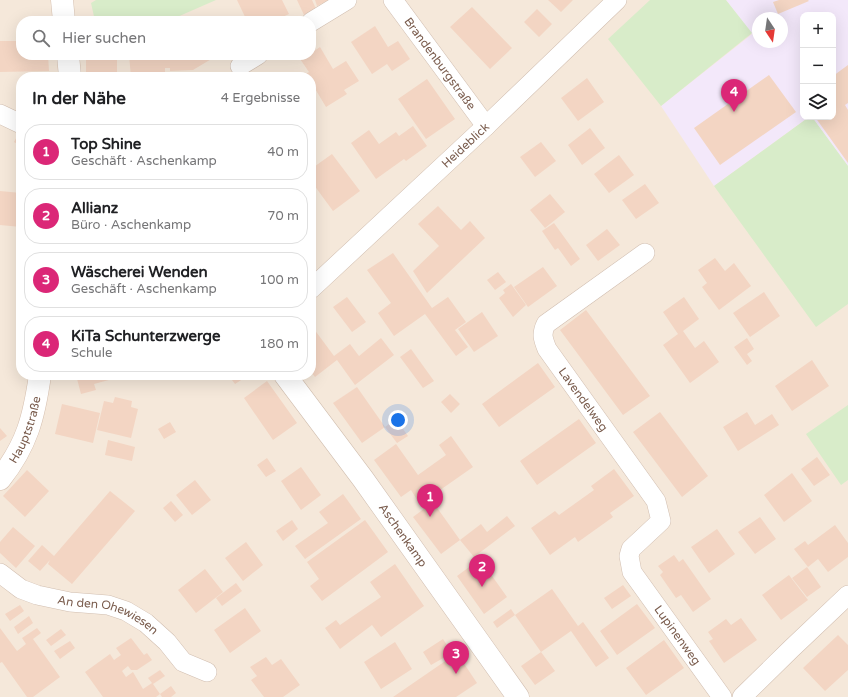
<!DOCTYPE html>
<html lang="de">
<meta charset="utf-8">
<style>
:root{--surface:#fff;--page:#f6f6f6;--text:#202124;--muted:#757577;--line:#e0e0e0;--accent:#db2777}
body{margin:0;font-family:"Varela Round",sans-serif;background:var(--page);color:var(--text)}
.controls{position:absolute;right:12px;top:12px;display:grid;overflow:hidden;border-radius:8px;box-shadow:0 4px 16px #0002}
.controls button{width:36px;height:36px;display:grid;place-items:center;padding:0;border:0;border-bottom:1px solid var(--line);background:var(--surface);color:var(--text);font:20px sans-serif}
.compass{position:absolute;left:752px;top:12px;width:36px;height:36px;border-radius:50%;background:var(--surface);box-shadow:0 4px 16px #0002;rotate:167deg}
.you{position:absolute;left:398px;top:420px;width:14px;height:14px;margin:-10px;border:3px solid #fff;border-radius:50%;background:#1a73e8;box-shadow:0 0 0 6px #1a73e833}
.badge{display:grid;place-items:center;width:26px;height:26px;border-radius:50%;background:var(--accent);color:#fff;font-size:13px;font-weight:700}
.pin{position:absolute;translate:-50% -33px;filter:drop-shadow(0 1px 2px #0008)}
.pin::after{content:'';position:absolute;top:21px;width:14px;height:12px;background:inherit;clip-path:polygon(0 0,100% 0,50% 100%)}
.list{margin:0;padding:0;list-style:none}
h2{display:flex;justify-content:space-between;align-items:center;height:52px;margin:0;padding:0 16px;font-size:17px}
h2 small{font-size:13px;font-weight:400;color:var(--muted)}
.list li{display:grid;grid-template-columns:26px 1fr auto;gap:12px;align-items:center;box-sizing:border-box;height:56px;margin:0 8px 8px;padding:0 8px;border:1px solid var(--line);border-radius:16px}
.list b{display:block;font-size:15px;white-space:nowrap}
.list p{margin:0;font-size:13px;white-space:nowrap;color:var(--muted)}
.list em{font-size:13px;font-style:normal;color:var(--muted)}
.icon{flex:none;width:22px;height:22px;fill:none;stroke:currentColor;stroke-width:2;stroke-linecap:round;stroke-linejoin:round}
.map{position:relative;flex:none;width:848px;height:697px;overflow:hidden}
.search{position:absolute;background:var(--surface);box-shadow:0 4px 16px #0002;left:16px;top:16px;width:300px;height:44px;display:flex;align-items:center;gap:10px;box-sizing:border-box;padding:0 14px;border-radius:16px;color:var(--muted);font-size:15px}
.panel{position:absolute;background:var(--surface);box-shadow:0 4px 16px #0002;left:16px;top:72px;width:300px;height:308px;border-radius:16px}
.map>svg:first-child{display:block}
.residential{fill:#f5e8da;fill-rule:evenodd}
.education{fill:#f3e8fa;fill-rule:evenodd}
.green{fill:#d8ecc9}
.building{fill:#f3d5c3}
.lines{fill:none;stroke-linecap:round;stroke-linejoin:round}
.minor-casing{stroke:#d1beb0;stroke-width:20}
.tertiary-casing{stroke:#d1beb0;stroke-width:23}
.secondary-casing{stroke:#d6c0b0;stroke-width:23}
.minor{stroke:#fff;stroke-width:19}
.tertiary{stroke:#fff;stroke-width:22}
.secondary{stroke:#fff;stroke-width:22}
.labels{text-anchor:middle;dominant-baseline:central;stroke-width:3.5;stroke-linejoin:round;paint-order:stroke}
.street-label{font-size:12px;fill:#7a5c4d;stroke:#fffaf3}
</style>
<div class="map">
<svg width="848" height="697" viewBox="0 0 848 697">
<rect width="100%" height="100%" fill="#fdf6ec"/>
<path class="residential" d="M0 0H726L758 42 803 117H812L848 166V697H0ZM21 21H311V55H21ZM21 77H311V375H21Z"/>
<path class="education" d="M726 0H848V166L812 117H833V15H803V117H809L714 186 661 106 752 34ZM758 18H782V42H758Z"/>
<path class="green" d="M96 0H216L168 21H95L91 3Z
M650 0H726L752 33 661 106 608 39Z
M809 117H812L848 166V304L816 327 714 186Z
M848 405V480L841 485 806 434Z"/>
<path class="building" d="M237 0H282L289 14 274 21H247Z
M297 0H312L316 9 304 15Z
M315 0H329L317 6Z
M548 0H573L561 12Z
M779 0H808L809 1 778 14 773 2Z
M472 7 512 48 490 69 450 27Z
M537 9 552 24 539 37 524 22Z
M375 26 388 47 398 41 410 59 392 71 387 64 372 74 351 42Z
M0 41H21V55H48L49 71 0 72Z
M320 47 333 69 346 61 359 81 344 90 347 94 326 107 311 82V77H308L306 74 309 72 300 59 307 55H311V53Z
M129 55H164V60H170L169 55H218L193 70 170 71V68H165V77H131Z
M117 58V77H86V59Z
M848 65V103L845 105 848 110V163L815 117H833V76Z
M769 75 796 112 720 165 694 128Z
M587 78 604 102 578 121 561 98Z
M427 79 455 119 426 139 398 99Z
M413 126 427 146 406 161 404 159 376 179 351 143 369 130 379 144 396 132 399 136Z
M590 128 605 148 582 165 568 145Z
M21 129V146L14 142Z
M541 142 556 161 535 177 520 157Z
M332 154 360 191 333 211 311 181V169Z
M619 155 634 175 609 193 594 174Z
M645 184 659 203 636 219 622 200Z
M0 191 21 193V227L0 225Z
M550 194 565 212 545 228 530 210Z
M438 206 461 230 470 221 485 238 427 293 413 271 439 246 418 224Z
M554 223 580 259 571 266 558 248 555 250 542 231Z
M607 229 620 245 598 261 586 245Z
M393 253 432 308 448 297 466 322 455 330 468 347 456 356 425 314 394 336 378 313 391 303 367 270Z
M715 258 725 271 734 263 751 286 719 310 702 287 707 283 698 270Z
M543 267 557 286 528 307 514 287Z
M498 272 506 282 495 290 487 280Z
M511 284 526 305 513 317 499 298 505 293 503 290Z
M764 292 780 316 750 337 733 313Z
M347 297 366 322 352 332 333 307Z
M684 297 699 319 683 331 695 348 704 341 719 362 690 383 663 345 678 334 663 312Z
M586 310 650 396 623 415 560 330Z
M482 312 498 336 474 352 458 329Z
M311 325 334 356 350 344 359 356 381 338 394 355 355 385 337 360 315 377 311 372Z
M747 338 754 349 747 354 752 361 747 365 734 347Z
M411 349 434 381 423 388 400 357Z
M812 360 829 386 792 411 775 386Z
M538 363 555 387 499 427 482 404Z
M76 375H120V377L94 384 96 390 81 394Z
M220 375H249L235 384 229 376 223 380Z
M267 381 297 423 273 440 244 398Z
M357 387 385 427 396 419 408 436 397 443 385 427 362 443 333 403Z
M450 394 460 404 451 413 441 402Z
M115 397 132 401 131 407 138 409 131 438 97 430 104 401 113 403Z
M62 404 100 413 93 443 55 434Z
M660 412 708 476 682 497 633 432Z
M747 412 755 425 772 414 779 425 738 451 723 427Z
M579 419 596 443 537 485 520 461Z
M170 422 176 432 164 439 158 429Z
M0 428 7 436 0 441Z
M451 436 473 467 433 495 432 494 419 503 411 490 401 497 374 460 396 444 418 475 446 455 439 445Z
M108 440 135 447 132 461 105 455Z
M817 457 830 475 814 486 801 469Z
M267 458 276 471 266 477 257 465Z
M301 467 321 495 301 510 281 481Z
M614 469 634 496 610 513 613 517 578 542 575 537 550 555 531 528 555 511 559 515 594 490 591 486Z
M27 470 49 491 25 517 3 496Z
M792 473 812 501 784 522 764 495Z
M195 480 211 500 192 515 176 495Z
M110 491 135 511 72 584 48 564 50 560 40 571 28 561 42 545 54 556Z
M343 494 361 519 305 559 295 546 328 523 319 512Z
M171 501 183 515 175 522 163 508Z
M433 502 460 540 481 524 487 532 507 516 515 526 474 557 460 540 441 554 413 517Z
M760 517 776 539 755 554 738 532Z
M292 520 298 529 283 541 276 531Z
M365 520 388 552 322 601 310 586 319 579 307 562Z
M835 525 848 543V557L828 572 818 559 808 567 794 549 805 541 808 545Z
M13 527 35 546 16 568 0 553V542Z
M717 529 735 554 709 573 691 547Z
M246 542 263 565 243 581 225 558Z
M674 555 679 562 683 559 711 599 693 612 681 595 676 598 660 575 663 572 658 566Z
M480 559 507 597 484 614 457 576Z
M395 564 424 606 381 637 372 625 340 649 325 628 336 620 340 625 381 597 370 582Z
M807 567 821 587 807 597 792 578Z
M205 569 223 592 196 613 178 590Z
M789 575 808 600 781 620 762 595Z
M236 583 242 591 222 606 216 598Z
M623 585 631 596 612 609 604 598Z
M552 589 578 626 583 622 609 658 596 667 571 631 541 652 515 615Z
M637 604 655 628 617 655 600 631Z
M20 605 24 611 10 621 5 614Z
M245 608 261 631 230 653 214 630Z
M511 609 515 615 497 628 493 622Z
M29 616 33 623 18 634 14 627Z
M741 618 757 640 724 663 709 641 713 639 708 632 726 619 731 625Z
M0 628 17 651 26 644 22 638 37 628 41 633 33 639 60 677 33 697H27L2 662 0 663Z
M61 629 66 635 51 646 46 640Z
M838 635 848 645V670L825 691 803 668Z
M131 638 144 655 147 653 152 660 137 670H131L128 666 122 671 126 677 133 672 143 689 152 683 148 678 160 670 165 676 153 684 160 694 171 686 176 693 171 697H162L160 694 156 697H103L85 672 110 654 114 660 121 655 116 648Z
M443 639 452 653 431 665 423 652Z
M664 640 684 668 646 695 626 668Z
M70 641 75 648 60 659 54 651Z
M395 642 412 669 381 689 364 662Z
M541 652 555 671 535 685 521 666Z
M457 653 477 683 456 697H393Z
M266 657 272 665 281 659 300 685 283 697H264L251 680 257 676 250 667Z"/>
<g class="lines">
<defs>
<g id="minor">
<path id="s1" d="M393 0 486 126"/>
<path d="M311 22 347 0"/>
<path d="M240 66 258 55"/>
<path d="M0 114 21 124"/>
<path id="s2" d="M645 253 546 324C541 334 543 339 547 349L656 501 661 521 631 549 629 556 632 572 722 697"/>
<path id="s3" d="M311 289 486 126 617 0"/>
<path id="s4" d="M0 573 21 589 37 595 70 602 108 605 126 611 146 623 167 642 183 662 207 672"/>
<path d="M742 697 791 649 848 595"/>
</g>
<g id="tertiary">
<path id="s5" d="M285 375 363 479 518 697"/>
</g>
<g id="secondary">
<path d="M62 0 64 21"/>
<path d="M68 55 70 77"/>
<path id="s6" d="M0 479C27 445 34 417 40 375"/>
</g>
</defs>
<use href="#minor" class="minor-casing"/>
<use href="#tertiary" class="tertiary-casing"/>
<use href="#secondary" class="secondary-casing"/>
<use href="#minor" class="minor"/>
<use href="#tertiary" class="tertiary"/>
<use href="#secondary" class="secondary"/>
</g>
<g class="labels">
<g class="street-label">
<text stroke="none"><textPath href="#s1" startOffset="79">Brandenburgstraße</textPath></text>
<text stroke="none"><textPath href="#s3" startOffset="211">Heideblick</textPath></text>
<text stroke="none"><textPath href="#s2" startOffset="210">Lavendelweg</textPath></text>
<text stroke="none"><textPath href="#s6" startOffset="56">Hauptstraße</textPath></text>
<text stroke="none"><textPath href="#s5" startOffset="199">Aschenkamp</textPath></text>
<text stroke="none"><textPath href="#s4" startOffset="118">An den Ohewiesen</textPath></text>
<text stroke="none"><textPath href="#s2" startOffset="498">Lupinenweg</textPath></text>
</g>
</g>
</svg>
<div class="controls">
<button>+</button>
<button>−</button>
<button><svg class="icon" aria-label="layers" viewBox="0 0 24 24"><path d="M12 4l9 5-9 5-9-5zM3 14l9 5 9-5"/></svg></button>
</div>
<svg class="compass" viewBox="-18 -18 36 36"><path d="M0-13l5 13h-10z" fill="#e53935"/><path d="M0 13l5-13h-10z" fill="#757577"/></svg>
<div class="you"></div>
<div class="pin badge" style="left:430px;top:517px">1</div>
<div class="pin badge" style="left:482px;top:587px">2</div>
<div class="pin badge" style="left:456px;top:674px">3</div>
<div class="pin badge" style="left:734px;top:112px">4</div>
<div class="search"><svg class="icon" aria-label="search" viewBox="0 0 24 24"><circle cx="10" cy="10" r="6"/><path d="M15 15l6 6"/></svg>Hier suchen</div>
<section class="panel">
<h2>In der Nähe<small>4 Ergebnisse</small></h2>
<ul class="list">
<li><span class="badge">1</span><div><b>Top Shine</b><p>Geschäft · Aschenkamp</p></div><em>40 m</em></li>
<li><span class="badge">2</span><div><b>Allianz</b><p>Büro · Aschenkamp</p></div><em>70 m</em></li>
<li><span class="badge">3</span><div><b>Wäscherei Wenden</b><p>Geschäft · Aschenkamp</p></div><em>100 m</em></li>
<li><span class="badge">4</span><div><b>KiTa Schunterzwerge</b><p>Schule</p></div><em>180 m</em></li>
</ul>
</section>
</div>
